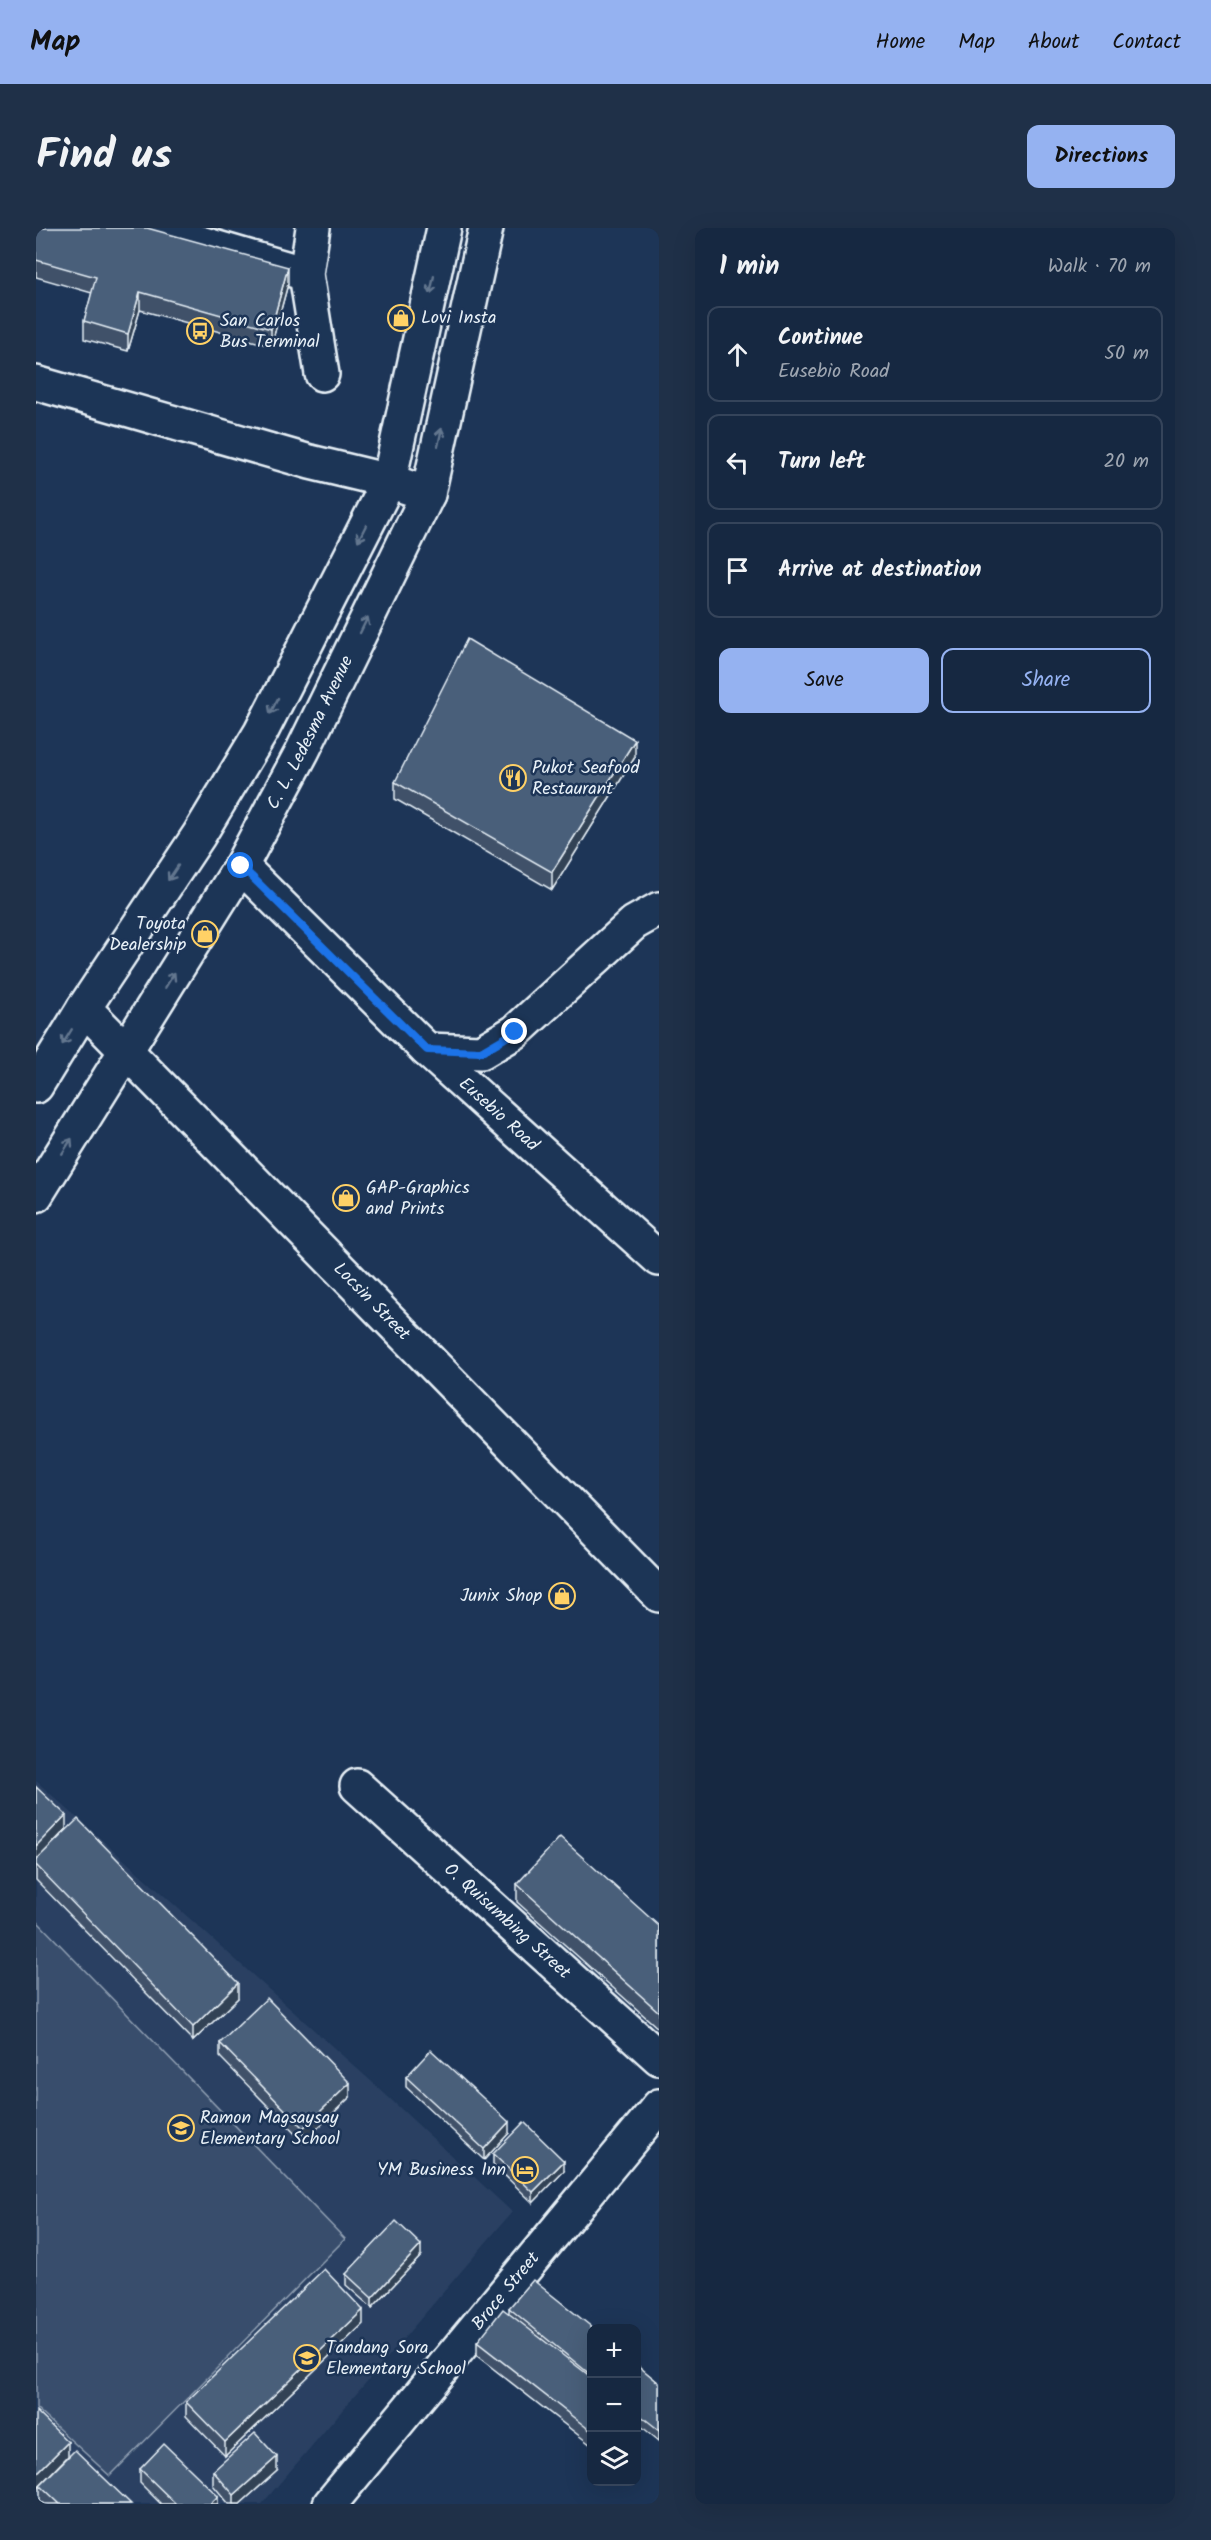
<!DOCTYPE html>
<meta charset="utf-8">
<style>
:root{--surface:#162841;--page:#1f3048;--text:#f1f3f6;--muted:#9ea6b1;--line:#35445a;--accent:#95b2f1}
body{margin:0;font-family:Kalam,sans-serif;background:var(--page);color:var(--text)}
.controls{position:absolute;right:18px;bottom:18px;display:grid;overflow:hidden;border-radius:12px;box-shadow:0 6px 24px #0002}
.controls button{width:54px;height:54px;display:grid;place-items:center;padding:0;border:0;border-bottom:2px solid var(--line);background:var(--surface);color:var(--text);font:30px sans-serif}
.stop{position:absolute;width:18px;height:18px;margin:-14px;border:4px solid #1a73e8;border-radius:50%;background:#fff}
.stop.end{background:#1a73e8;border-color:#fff;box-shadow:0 2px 6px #0008}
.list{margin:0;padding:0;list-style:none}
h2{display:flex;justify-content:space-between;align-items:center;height:78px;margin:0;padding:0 24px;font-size:26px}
h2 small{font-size:20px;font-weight:400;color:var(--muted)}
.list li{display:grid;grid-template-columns:39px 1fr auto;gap:18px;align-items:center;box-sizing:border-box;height:96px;margin:0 12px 12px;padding:0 12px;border:2px solid var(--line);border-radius:12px}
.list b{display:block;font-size:22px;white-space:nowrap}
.list p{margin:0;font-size:20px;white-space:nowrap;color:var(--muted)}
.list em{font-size:20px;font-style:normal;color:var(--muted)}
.actions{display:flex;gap:12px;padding:18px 24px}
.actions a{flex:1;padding:14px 0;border:2px solid var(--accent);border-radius:12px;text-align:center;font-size:21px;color:var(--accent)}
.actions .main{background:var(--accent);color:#111}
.icon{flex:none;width:33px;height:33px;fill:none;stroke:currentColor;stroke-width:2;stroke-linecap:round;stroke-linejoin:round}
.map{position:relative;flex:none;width:623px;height:2276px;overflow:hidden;border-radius:12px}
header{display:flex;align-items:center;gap:36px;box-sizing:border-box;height:84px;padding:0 30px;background:var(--accent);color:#111}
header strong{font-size:28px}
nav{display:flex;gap:33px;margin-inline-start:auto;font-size:21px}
.intro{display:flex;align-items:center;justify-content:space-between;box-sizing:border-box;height:144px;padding:0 36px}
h1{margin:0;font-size:42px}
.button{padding:15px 27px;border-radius:12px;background:var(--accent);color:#111;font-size:21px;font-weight:700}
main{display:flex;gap:36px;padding:0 36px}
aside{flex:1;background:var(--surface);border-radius:12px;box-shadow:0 6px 24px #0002}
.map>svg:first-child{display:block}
.built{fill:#2a4162}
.green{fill:#374d6c;stroke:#909fb2;stroke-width:1.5}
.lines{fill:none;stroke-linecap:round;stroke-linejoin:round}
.minor-casing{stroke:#e8f1f8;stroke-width:38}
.highway-casing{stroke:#e8f1f8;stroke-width:38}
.minor{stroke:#1d3557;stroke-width:33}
.highway{stroke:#1d3557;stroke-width:33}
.wall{fill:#3f5169;stroke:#e8f1f8;stroke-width:1.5}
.shaded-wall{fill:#334255;stroke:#e8f1f8;stroke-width:1.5}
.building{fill:#495e7a;stroke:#e8f1f8;stroke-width:1.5}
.oneway{stroke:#64778f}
.route{stroke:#1a73e8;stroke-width:8}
.labels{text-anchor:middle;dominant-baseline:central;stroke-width:5;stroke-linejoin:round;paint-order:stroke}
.poi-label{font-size:18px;fill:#e8f1f8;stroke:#1d3557;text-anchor:start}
.street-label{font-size:18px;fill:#e8f1f8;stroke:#1d3557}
</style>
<header>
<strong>Map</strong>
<nav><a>Home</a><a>Map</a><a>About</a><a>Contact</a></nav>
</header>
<div class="intro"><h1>Find us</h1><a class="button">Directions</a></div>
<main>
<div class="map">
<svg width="623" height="2276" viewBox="0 0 623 2276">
<rect width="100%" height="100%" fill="#1d3557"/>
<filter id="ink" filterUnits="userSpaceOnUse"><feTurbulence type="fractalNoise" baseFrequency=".0167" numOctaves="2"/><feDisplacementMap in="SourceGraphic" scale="12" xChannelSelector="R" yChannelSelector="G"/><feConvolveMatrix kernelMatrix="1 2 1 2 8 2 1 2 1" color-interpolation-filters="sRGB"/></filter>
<g filter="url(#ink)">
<path class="built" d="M0 1553 336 1854 476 1984 226 2276H0Z"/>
<path class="green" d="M0 1692 309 2011 74 2248 0 2180Z"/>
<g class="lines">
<defs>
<g id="minor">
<path d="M113 0 270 46"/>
<path d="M277 0 270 46 286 146"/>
<path d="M0 155 274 234 353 253 392 266"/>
<path id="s1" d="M205 638 391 822 623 1031"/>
<path id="s2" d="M48 780 623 1367"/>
<path d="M391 822 445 824 479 804 598 695 623 681"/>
<path id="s3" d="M321 1558 623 1830"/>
<path id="s4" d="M294 2276 623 1878"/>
</g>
<g id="highway">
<path d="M0 858 48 780 163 607 225 504 353 253 408 0"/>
<path id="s5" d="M0 967 205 638 267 522 392 266 450 0"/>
</g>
</defs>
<use href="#minor" class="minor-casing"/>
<use href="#highway" class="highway-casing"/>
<use href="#minor" class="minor"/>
<use href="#highway" class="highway"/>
</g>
<path class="wall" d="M0 0 252 56 235 118 104 82 92 123 48 111V93L56 65 0 49Z
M599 529 516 662 359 571V554Z
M0 1559 30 1601 11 1621 202 1770 157 1813 0 1652Z
M481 1656 623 1698V1801L481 1674Z
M184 1815 314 1869 267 1914 184 1829Z
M370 1849 473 1905 448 1932 370 1859Z
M457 1926 528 1943 497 1975 457 1936Z
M385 2028 336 2080 310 2057V2046Z
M473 2080 555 2100V2217L441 2128V2114L473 2085Z
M327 2096 189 2228 150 2188V2174Z
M600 2136 623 2155V2213L605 2198V2202Z
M104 2241 182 2276H125L104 2255Z
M177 2243H241L204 2276H193L177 2257Z
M4 2257 95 2276H9L4 2272Z"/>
<path class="shaded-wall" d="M252 39V56L235 118V101Z
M104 64V82L92 123V106Z
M599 512V529L516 662V644Z
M30 1587V1601L0 1633V1618Z
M202 1755V1770L157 1813V1799Z
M314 1855V1869L267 1914V1900Z
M473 1894V1905L448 1932V1921Z
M528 1933V1943L497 1975V1964Z
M385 2017V2028L336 2080V2070Z
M327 2082V2096L189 2228V2214Z
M605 2187V2202L600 2207V2193Z
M32 2214V2228L0 2261V2246Z
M241 2229V2243L204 2276H198V2267Z
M182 2268V2276H174Z"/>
<path class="building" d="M0 0H111L252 39 235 101 104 64 92 106 48 93 60 49 0 32Z
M431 411 599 512 516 644 359 554Z
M0 1559 30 1587 0 1618Z
M42 1591 202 1755 157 1799 0 1637V1632Z
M524 1609 623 1698V1784L481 1656Z
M231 1770 314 1855 267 1900 184 1815Z
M395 1822 473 1894 448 1921 370 1849Z
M488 1894 528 1933 497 1964 457 1926Z
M360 1993 385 2017 336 2070 310 2046Z
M288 2041 327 2082 189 2214 150 2174Z
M497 2052 557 2100H555V2147L473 2080Z
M467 2081 555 2149V2203L441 2114Z
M600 2136 623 2155V2202L600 2184Z
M0 2183 32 2214 0 2246Z
M600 2184 605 2187 600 2193Z
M219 2205 241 2229 198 2267 177 2243Z
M128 2216 182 2268 174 2276H140L104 2241Z
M39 2222 95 2276H24L4 2257Z"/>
<defs><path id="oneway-shaft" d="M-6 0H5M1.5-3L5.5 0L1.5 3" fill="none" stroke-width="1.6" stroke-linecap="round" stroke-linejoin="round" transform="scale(1.5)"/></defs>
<g class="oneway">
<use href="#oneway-shaft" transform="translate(396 57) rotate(102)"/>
<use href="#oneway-shaft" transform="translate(404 209) rotate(-78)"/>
<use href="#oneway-shaft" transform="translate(326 305) rotate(117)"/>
<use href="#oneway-shaft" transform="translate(328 397) rotate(-64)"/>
<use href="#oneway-shaft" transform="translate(238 478) rotate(117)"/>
<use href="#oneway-shaft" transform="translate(137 645) rotate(124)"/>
<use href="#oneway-shaft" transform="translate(134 752) rotate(-58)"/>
<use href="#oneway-shaft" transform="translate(31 809) rotate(122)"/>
<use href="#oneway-shaft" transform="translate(31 918) rotate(-58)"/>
</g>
</g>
<g class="lines" filter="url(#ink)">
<path class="route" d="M205 638 391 822 445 824 479 804"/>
</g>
<defs>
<symbol id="shop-ring" viewBox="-11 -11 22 22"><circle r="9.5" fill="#1d3557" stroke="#ffd166" stroke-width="1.5"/><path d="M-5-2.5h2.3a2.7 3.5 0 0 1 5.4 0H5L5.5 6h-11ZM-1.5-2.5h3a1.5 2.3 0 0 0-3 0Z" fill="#ffd166"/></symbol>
<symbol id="bus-ring" viewBox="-11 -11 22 22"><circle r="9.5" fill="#1d3557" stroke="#ffd166" stroke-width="1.5"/><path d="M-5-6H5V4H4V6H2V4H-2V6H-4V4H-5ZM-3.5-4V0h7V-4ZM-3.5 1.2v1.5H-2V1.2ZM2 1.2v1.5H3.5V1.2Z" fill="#ffd166"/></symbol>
<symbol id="restaurant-ring" viewBox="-11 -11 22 22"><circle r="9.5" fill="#1d3557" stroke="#ffd166" stroke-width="1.5"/><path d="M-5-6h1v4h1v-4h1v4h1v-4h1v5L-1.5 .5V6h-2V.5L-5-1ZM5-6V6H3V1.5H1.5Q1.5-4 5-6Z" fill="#ffd166"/></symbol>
<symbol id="school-ring" viewBox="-11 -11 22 22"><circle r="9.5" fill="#1d3557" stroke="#ffd166" stroke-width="1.5"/><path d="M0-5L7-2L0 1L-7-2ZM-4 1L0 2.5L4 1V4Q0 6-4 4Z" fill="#ffd166"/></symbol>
<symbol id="hotel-ring" viewBox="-11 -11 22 22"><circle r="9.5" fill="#1d3557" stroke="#ffd166" stroke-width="1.5"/><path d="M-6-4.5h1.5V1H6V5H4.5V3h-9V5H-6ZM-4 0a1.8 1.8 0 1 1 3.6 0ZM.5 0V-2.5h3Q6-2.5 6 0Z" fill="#ffd166"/></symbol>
</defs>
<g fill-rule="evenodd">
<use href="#shop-ring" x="350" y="75" width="30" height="30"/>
<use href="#bus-ring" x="149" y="88" width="30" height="30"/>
<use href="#restaurant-ring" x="462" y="535" width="30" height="30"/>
<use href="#shop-ring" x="154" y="691" width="30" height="30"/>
<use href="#shop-ring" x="295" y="955" width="30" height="30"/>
<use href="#shop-ring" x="511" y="1353" width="30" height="30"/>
<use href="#school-ring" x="130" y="1885" width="30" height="30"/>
<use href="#hotel-ring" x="474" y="1927" width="30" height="30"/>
<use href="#school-ring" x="256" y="2115" width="30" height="30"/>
</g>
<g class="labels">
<g class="poi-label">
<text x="385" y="90">Lovi Insta</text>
<text x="184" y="93">San Carlos<tspan x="184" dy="21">Bus Terminal</tspan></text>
<text x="496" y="540">Pukot Seafood<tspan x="496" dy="21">Restaurant</tspan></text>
<text x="150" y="696" text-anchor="end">Toyota<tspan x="150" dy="21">Dealership</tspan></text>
<text x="330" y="960">GAP-Graphics<tspan x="330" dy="21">and Prints</tspan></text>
<text x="506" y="1368" text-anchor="end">Junix Shop</text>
<text x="164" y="1890">Ramon Magsaysay<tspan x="164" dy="21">Elementary School</tspan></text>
<text x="470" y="1942" text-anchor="end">YM Business Inn</text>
<text x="290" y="2120">Tandang Sora<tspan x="290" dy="21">Elementary School</tspan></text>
</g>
<g class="street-label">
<text stroke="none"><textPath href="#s5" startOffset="538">C. L. Ledesma Avenue</textPath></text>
<text stroke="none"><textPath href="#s1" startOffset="358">Eusebio Road</textPath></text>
<text stroke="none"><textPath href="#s2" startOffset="411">Locsin Street</textPath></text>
<text stroke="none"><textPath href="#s3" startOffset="202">O. Quisumbing Street</textPath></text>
<text stroke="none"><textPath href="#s4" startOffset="276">Broce Street</textPath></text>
</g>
</g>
</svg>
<div class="controls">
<button>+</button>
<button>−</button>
<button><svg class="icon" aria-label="layers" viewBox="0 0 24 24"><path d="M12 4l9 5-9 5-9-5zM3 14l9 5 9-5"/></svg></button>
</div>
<div class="stop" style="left:205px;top:638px"></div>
<div class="stop end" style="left:479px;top:804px"></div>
</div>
<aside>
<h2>1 min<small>Walk · 70 m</small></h2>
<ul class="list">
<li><svg class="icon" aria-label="ahead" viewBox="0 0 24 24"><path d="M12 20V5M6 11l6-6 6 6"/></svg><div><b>Continue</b><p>Eusebio Road</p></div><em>50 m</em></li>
<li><svg class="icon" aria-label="left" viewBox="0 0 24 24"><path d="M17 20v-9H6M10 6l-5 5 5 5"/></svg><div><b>Turn left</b></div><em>20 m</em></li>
<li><svg class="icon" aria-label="arrive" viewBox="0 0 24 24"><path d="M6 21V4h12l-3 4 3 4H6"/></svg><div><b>Arrive at destination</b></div></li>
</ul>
<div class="actions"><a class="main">Save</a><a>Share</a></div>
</aside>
</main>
